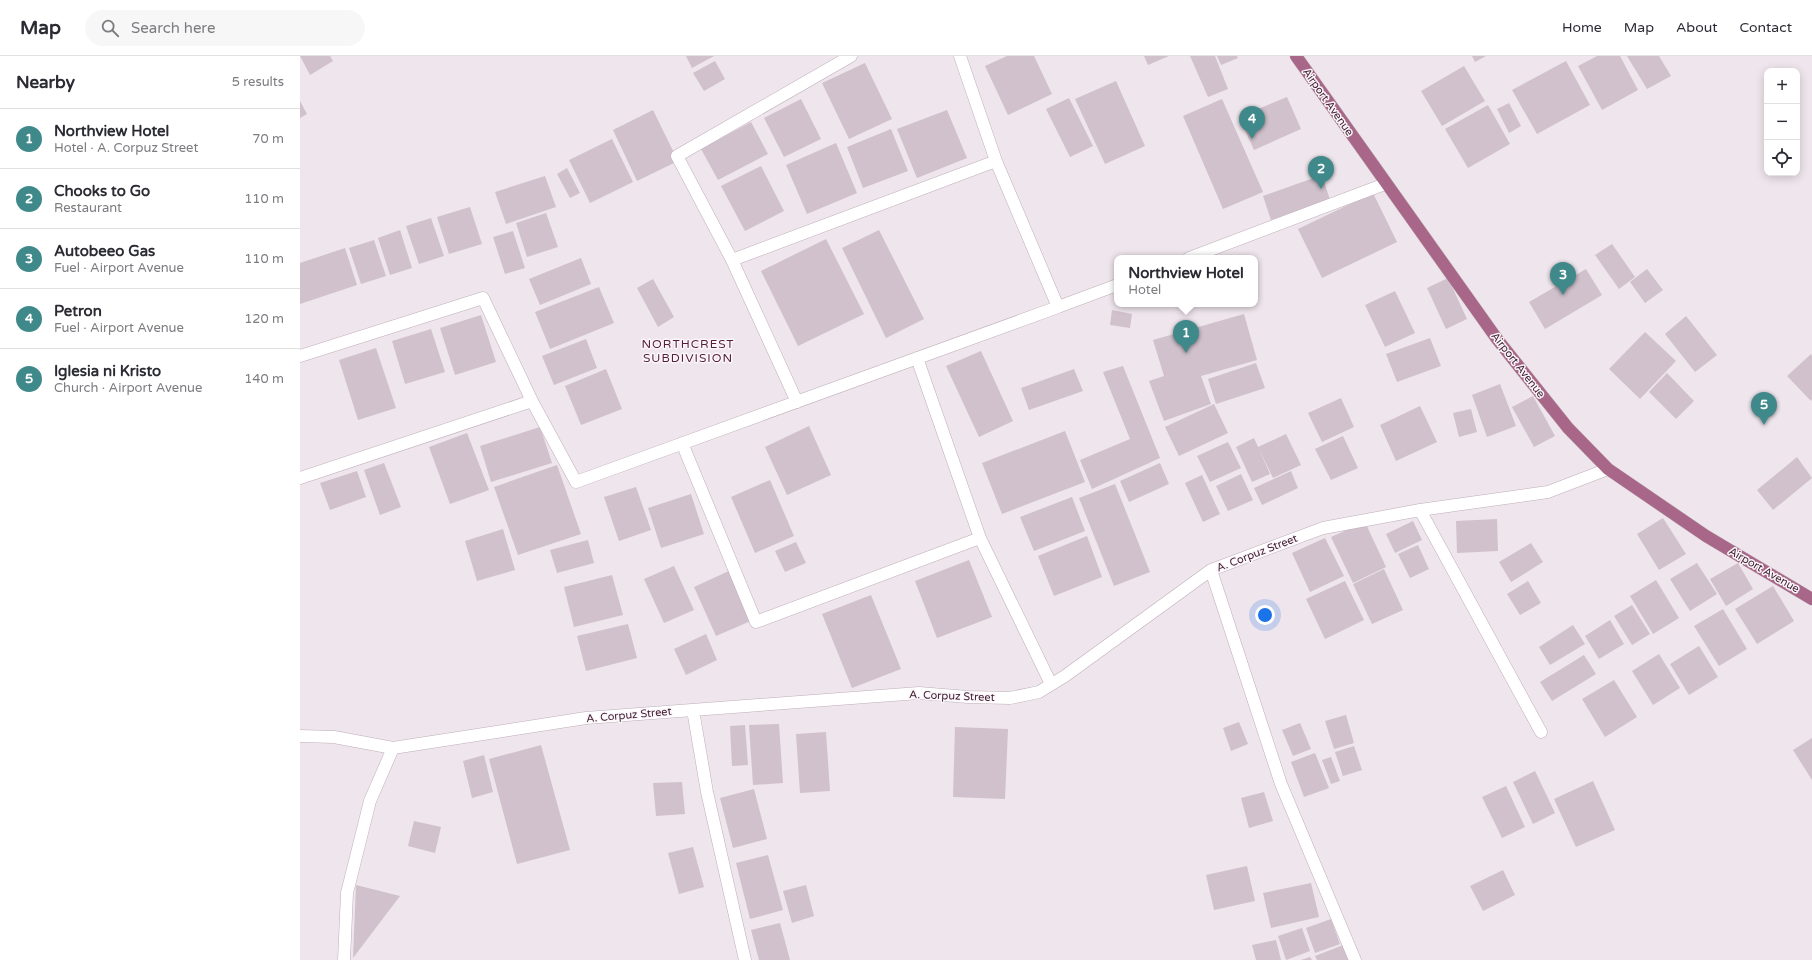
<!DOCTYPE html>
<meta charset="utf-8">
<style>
:root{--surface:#fff;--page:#f7f7f7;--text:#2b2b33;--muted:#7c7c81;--line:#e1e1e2;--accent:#3f898b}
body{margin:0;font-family:"Varela Round",sans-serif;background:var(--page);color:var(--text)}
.controls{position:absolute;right:12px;top:12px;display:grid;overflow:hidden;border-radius:8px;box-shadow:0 2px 10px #0003}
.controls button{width:36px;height:36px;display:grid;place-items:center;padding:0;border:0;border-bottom:1px solid var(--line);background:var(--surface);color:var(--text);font:20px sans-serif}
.you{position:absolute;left:965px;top:559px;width:14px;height:14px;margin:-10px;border:3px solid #fff;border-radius:50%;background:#1a73e8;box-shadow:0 0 0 6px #1a73e833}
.badge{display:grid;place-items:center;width:26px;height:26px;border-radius:50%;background:var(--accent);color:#fff;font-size:13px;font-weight:700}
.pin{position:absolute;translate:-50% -33px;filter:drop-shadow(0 1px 2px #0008)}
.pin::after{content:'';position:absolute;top:21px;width:14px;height:12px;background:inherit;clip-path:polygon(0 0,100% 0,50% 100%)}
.popup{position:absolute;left:814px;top:199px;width:144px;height:52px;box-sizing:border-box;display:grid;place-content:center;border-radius:8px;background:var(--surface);filter:drop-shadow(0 1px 3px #0005);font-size:13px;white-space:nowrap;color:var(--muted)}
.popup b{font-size:15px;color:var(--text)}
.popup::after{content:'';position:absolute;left:50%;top:100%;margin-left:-8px;border:8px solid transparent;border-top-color:var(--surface)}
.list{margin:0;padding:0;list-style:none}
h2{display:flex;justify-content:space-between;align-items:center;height:52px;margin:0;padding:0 16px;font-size:17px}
h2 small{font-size:13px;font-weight:400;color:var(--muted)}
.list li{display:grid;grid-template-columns:26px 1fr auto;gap:12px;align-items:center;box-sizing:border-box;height:60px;padding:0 16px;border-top:1px solid var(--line)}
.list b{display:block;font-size:15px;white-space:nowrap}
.list p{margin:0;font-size:13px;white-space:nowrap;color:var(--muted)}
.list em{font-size:13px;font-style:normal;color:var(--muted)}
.icon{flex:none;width:22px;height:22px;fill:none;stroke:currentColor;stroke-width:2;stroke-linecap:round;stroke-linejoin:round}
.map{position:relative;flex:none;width:1512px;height:904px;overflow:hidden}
header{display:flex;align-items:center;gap:24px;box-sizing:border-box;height:56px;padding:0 20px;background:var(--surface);border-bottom:1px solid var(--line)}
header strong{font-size:19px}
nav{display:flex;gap:22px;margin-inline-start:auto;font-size:14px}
.search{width:280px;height:36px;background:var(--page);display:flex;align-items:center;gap:10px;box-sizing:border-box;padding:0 14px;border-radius:22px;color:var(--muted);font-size:15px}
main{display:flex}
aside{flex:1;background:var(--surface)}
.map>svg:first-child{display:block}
.building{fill:#d0c1cc}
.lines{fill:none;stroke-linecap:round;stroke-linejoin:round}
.minor-casing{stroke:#bfaeb8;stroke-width:13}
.major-casing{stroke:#cac1c6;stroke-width:13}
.minor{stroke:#fff;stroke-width:12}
.major{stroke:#a86789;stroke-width:12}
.labels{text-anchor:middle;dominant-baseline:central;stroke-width:3;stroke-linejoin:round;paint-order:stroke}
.street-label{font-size:11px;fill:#432234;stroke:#fbf6fa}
.neighbourhood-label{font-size:12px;letter-spacing:1px;fill:#571c3b;stroke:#fbf6fa}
</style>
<header>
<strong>Map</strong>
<div class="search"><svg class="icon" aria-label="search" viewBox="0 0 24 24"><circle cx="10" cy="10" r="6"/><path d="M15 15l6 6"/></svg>Search here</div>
<nav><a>Home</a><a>Map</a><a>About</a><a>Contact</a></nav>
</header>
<main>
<aside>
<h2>Nearby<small>5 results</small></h2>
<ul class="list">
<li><span class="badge">1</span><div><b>Northview Hotel</b><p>Hotel · A. Corpuz Street</p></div><em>70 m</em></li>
<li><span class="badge">2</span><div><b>Chooks to Go</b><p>Restaurant</p></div><em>110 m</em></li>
<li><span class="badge">3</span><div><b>Autobeeo Gas</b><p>Fuel · Airport Avenue</p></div><em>110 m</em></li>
<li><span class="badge">4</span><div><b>Petron</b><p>Fuel · Airport Avenue</p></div><em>120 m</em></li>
<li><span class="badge">5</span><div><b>Iglesia ni Kristo</b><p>Church · Airport Avenue</p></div><em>140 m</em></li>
</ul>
</aside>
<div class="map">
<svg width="1512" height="904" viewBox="0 0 1512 904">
<rect width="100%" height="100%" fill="#efe5ec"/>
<path class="building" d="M0 0H30L33 5 10 19Z
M386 0H414L392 12Z
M707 0H734L752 38 708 59 685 10Z
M844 0H869L848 9Z
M890 0H915L928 33 908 41Z
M917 0H937L938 2 921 9Z
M1172 0H1186L1175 6Z
M1297 0H1320L1338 34 1302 54 1278 10Z
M1327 0H1359L1371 20 1347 33Z
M415 5 425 23 404 35 393 17Z
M1266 5 1290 49 1237 78 1212 34Z
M565 7 592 63 549 83 522 27Z
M1164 10 1185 45 1142 70 1121 35Z
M816 25 845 90 805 108 775 43Z
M987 41 1001 73 954 94 939 61Z
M769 42 793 90 770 101 746 53Z
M501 43 521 83 484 101 464 62Z
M922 43 963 136 923 153 883 60Z
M0 45 7 58 0 62Z
M1209 47 1221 70 1209 77 1197 53Z
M1188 49 1210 88 1168 112 1145 73Z
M353 54 378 105 337 125 313 74Z
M647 54 667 102 617 122 597 73Z
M451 66 468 98 418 124 401 93Z
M591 73 608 115 563 132 547 91Z
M312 83 333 126 290 147 269 104Z
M536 87 557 137 507 158 486 109Z
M461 110 484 155 445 175 421 130Z
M267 112 280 137 270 142 257 118Z
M1022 119 1030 144 971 164 963 140Z
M245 120 256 151 206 168 195 136Z
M1073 137 1097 186 1022 222 998 173Z
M170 151 182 188 149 198 137 161Z
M246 157 258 191 227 201 216 167Z
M131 162 144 200 119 208 106 170Z
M100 174 112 212 90 219 78 182Z
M579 174 624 263 586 282 542 192Z
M213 175 225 212 205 218 193 181Z
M526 183 564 258 498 290 461 215Z
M74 184 86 220 61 228 49 192Z
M1312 188 1335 221 1319 233 1295 199Z
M45 192 57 229 0 248V207Z
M281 202 291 228 240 249 229 223Z
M1286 213 1302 239 1245 273 1229 246Z
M1347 213 1363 234 1345 247 1330 226Z
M1148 222 1167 263 1146 273 1127 232Z
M353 223 374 261 358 271 337 232Z
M299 231 314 267 250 293 235 256Z
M1095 235 1115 277 1085 291 1065 249Z
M812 254 832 258 830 272 810 269Z
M944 258 957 304 901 320 911 348 864 365 849 325 864 320 853 284Z
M181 259 196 306 155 319 140 272Z
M1386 260 1417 299 1395 316 1365 278Z
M131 273 145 316 105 328 92 285Z
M1345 276 1376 305 1340 343 1309 313Z
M1130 282 1141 310 1097 326 1086 298Z
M286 283 297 312 254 329 242 300Z
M76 292 96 352 58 364 39 304Z
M681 295 713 365 679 381 646 310Z
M1511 298 1512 300V343L1511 345 1487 320Z
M956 307 965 332 916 348 908 323Z
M823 310 860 402 792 433 780 404 830 383 803 316Z
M306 313 322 353 281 369 265 330Z
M774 313 783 335 729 354 721 332Z
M1367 317 1394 345 1376 363 1349 336Z
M1200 328 1216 370 1187 381 1172 339Z
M1233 340 1255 380 1234 391 1212 351Z
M1041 342 1054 371 1022 386 1008 357Z
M914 348 928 377 879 400 865 371Z
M1120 350 1137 386 1096 405 1080 369Z
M1171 353 1177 376 1159 381 1153 357Z
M509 370 531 419 487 439 465 391Z
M240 371 252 407 191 426 180 390Z
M765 375 785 426 702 458 682 407Z
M167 377 189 434 150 448 129 391Z
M986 378 1001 409 973 422 958 391Z
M1043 380 1058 412 1031 424 1015 393Z
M954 382 970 418 952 426 936 391Z
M928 386 941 412 910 426 897 400Z
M1497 401 1512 422 1473 454 1457 434Z
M84 407 101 451 80 459 64 414Z
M860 407 869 428 829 446 820 425Z
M257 409 281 478 218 499 194 431Z
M57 415 66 441 30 454 20 427Z
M991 415 998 432 962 449 954 432Z
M941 418 953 444 928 455 916 430Z
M902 419 920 458 903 466 885 427Z
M470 424 494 480 455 497 431 441Z
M815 428 850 516 814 530 779 442Z
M336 431 351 474 319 485 304 441Z
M391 438 404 478 361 492 348 452Z
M772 441 785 475 734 495 720 461Z
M1363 462 1386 498 1359 514 1337 478Z
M1197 463 1198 495 1157 497 1156 465Z
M1113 465 1122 484 1095 497 1086 478Z
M1065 466 1086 511 1053 527 1031 481Z
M203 473 215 514 177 525 165 485Z
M787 480 802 521 754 540 738 500Z
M1025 482 1044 520 1010 536 992 497Z
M288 484 294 507 257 517 250 494Z
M496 486 506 507 485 516 475 495Z
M1231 487 1243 506 1211 526 1199 506Z
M1118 489 1129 513 1110 522 1098 498Z
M669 504 692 561 637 582 615 525Z
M1397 507 1417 538 1390 555 1370 523Z
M1438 507 1453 533 1426 550 1410 523Z
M374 510 394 554 364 567 344 523Z
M1084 513 1103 554 1072 568 1053 528Z
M431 514 453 564 416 580 394 531Z
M312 519 323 559 274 571 264 531Z
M1356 524 1379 562 1353 578 1330 540Z
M1045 525 1064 564 1025 583 1006 543Z
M1228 525 1241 547 1220 559 1207 538Z
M1473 530 1494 565 1457 588 1435 553Z
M571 539 601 613 552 632 522 558Z
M1332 549 1350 578 1332 589 1314 560Z
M1423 553 1447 593 1419 610 1394 570Z
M1310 564 1324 588 1299 603 1285 580Z
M328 568 337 602 286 615 277 580Z
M1273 569 1285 588 1250 609 1239 591Z
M406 578 417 604 386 619 374 593Z
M1399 590 1418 621 1389 639 1370 608Z
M1359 598 1380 632 1353 649 1332 615Z
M1284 599 1296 618 1252 645 1240 626Z
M1314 624 1337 661 1305 681 1282 643Z
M1046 659 1054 687 1034 693 1025 665Z
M939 666 948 688 931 695 923 672Z
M1000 667 1011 693 993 700 982 674Z
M479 668 483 727 453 729 449 669Z
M445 669 448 709 432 710 430 670Z
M655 671 708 673 705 743 653 741Z
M526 676 530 735 500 737 496 678Z
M1512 682V724L1493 694Z
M241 689 270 794 217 808 189 703Z
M1054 690 1062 714 1043 720 1035 696Z
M1015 697 1029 732 1004 741 991 706Z
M184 699 193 736 172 742 163 705Z
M1031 701 1040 725 1031 728 1022 704Z
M1235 715 1255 757 1233 768 1213 726Z
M1293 725 1315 774 1276 791 1254 743Z
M382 726 385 758 356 760 353 727Z
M1206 730 1225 771 1202 782 1182 741Z
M454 733 467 783 433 792 420 742Z
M964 736 973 765 949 772 941 742Z
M114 765 141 771 135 797 108 790Z
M393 791 404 831 379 838 368 797Z
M468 799 483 854 450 863 436 807Z
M947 810 955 845 914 854 906 819Z
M1203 814 1215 839 1183 855 1170 830Z
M1011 827 1019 861 971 872 963 837Z
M56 829 100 840 53 902Z
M506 829 514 860 492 867 483 835Z
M1031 863 1040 888 1015 897 1006 872Z
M480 867 490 904H459L451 874Z
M1002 872 1010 895 986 904 978 880Z
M976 884 981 904H956L952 889Z
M1046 888 1052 904H1017L1015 900Z
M1010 901 1012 904H1001Z"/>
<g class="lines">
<defs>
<path id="minor" d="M660 0 696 105 758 251 817 229
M889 202 1085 128
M432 204 696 105
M0 300 183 242 232 345 276 426 758 251
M497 346 432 204 377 100 551 0
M382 387 456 566 680 482 617 302
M0 422 232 345
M1120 454 1241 676
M680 482 751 628
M911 514 981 728 1055 904
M393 654 407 736 445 904
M0 680 34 681 93 692
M44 904 47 837 70 745 93 692 286 662 619 637 668 641 710 642 739 636 765 620 911 514 1023 472 1120 454 1248 436 1308 413"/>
<path id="major" d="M996 0 1197 283 1268 372 1308 413 1406 480 1512 543"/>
</defs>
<use href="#minor" class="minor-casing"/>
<use href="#major" class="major-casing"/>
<use href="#minor" class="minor"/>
<use href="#major" class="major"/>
</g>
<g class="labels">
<g class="street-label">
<text transform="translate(1028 46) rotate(55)">Airport Avenue</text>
<text transform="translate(1218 309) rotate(52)">Airport Avenue</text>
<text transform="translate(957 497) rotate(-21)">A. Corpuz Street</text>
<text transform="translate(1464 514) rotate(30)">Airport Avenue</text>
<text transform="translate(652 640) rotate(2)">A. Corpuz Street</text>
<text transform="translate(329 659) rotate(-5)">A. Corpuz Street</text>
</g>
<g class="neighbourhood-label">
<text x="388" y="288">NORTHCREST<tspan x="388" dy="14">SUBDIVISION</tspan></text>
</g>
</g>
</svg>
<div class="controls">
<button>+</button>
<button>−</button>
<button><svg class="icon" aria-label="locate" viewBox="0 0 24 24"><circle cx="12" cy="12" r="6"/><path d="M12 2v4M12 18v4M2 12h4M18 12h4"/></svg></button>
</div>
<div class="you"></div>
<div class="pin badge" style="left:886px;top:297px">1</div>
<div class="popup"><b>Northview Hotel</b>Hotel</div>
<div class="pin badge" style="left:1021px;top:133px">2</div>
<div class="pin badge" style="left:1263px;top:239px">3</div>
<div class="pin badge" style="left:952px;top:83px">4</div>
<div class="pin badge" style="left:1464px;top:369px">5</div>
</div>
</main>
